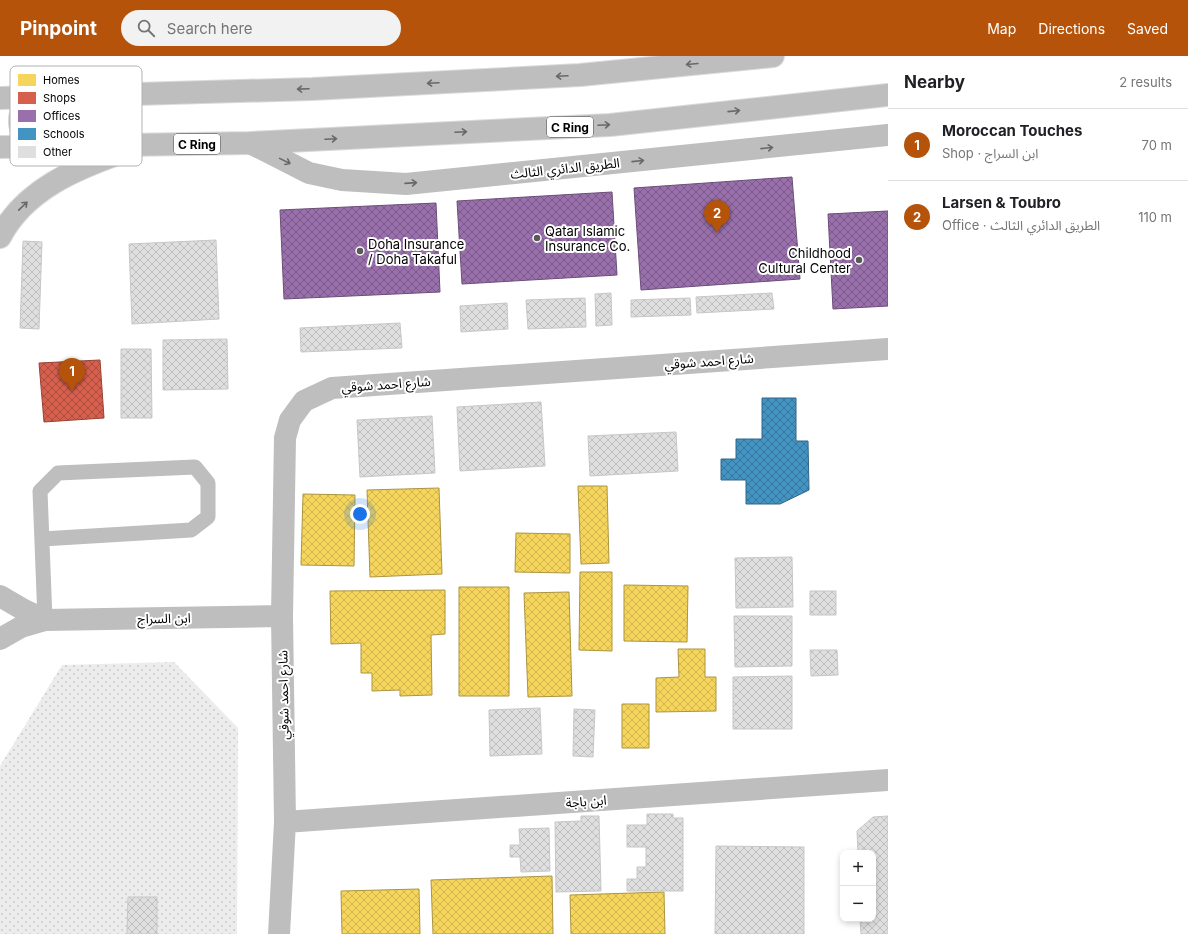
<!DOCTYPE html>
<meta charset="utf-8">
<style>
:root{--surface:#fff;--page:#f2f2f2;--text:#202124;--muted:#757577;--line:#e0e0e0;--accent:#b45309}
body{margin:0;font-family:Inter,"Noto Sans Arabic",sans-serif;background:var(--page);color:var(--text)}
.controls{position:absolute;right:12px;bottom:12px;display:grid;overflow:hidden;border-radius:8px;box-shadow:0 2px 6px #0003}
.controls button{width:36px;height:36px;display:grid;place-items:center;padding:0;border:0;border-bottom:1px solid var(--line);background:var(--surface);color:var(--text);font:20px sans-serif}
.you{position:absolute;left:360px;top:458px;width:14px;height:14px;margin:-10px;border:3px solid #fff;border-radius:50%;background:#1a73e8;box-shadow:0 0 0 6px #1a73e833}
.badge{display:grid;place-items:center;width:26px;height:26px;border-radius:50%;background:var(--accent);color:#fff;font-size:13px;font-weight:700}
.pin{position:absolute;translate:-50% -33px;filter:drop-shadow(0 1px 2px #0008)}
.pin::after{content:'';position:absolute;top:21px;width:14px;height:12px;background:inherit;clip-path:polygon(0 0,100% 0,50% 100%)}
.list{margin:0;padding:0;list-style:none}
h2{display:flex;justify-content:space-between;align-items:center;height:52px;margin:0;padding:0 16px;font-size:17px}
h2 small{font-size:13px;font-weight:400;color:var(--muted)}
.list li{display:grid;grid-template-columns:26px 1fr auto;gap:12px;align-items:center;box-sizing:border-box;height:72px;padding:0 16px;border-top:1px solid var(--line)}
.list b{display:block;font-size:15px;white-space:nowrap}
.list p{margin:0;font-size:13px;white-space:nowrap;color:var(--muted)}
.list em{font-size:13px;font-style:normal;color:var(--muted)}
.icon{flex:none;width:22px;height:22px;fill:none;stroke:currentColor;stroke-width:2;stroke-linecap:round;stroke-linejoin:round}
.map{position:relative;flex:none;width:888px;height:878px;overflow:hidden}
header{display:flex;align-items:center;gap:24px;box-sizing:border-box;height:56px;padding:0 20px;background:var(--accent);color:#fff}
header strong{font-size:19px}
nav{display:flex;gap:22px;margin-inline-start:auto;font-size:14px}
.search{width:280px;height:36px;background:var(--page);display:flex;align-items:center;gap:10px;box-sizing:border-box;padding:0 14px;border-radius:22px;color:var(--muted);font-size:15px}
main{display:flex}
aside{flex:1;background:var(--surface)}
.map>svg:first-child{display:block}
.green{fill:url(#green-dots)}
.homes{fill:url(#homes-cross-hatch);stroke:#ac9540}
.shops{fill:url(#shops-cross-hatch);stroke:#964336}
.offices{fill:url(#offices-cross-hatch);stroke:#6b4e78}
.schools{fill:url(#schools-cross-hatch);stroke:#2f6788}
.building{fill:url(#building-cross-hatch);stroke:#c7c7c7}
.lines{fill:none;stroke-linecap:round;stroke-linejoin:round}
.trunk-casing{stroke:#dbdbdb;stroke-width:24}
.service{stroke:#bebebe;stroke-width:15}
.minor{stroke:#bebebe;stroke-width:22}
.trunk{stroke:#bebebe;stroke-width:22}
.oneway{stroke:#686868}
.poi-dot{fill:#595959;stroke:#fff;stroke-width:1.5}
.labels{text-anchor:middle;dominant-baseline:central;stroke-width:4;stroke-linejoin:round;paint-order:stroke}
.shield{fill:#fff;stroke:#4c4c4c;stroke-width:1}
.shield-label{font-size:12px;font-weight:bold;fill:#000}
.street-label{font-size:13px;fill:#000;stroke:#fff}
.poi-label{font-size:13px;fill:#000;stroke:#fff;text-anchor:start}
.key{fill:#fff;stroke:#b2b2b2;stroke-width:1}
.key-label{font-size:11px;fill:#000}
</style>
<header>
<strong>Pinpoint</strong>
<div class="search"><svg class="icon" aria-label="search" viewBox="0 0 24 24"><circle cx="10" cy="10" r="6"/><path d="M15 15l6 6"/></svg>Search here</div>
<nav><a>Map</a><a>Directions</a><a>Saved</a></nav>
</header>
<main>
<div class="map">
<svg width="888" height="878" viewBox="0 0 888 878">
<defs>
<pattern id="green-dots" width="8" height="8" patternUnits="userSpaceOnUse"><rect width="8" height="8" fill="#ececec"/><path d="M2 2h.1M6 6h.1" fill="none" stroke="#c9c9c9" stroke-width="1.8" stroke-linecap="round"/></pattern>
<pattern id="homes-cross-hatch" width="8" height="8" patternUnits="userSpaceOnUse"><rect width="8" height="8" fill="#f6d55c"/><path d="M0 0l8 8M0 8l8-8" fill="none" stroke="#d1b54e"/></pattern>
<pattern id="shops-cross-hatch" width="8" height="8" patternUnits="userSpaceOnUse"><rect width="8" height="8" fill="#d6604d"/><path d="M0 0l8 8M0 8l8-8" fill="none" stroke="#ab4d3e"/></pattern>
<pattern id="offices-cross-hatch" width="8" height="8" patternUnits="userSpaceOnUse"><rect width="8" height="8" fill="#9970ab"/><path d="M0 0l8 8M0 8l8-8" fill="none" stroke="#7a5a89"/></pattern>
<pattern id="schools-cross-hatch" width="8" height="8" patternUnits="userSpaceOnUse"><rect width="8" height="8" fill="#4393c3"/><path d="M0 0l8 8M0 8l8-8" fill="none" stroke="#36769c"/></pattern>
<pattern id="building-cross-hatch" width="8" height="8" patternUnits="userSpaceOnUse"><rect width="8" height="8" fill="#dfdfdf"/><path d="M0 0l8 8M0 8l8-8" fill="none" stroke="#bebebe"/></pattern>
</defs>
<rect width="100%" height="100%" fill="#fff"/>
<path class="green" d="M174 606 238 672 237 878H0V710L62 609Z"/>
<path class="homes" d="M578 430H607L609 507 581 508Z
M439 432 442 518 370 521 367 434Z
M303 438 355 439 354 510 301 509Z
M516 477 570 478V517L515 516Z
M580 516H612V595L579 594Z
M624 529 688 530 687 586 624 585Z
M459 531H509V640H459Z
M445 534V578L431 579 432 639 400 640V634L372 635V617H361V587L331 588 330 535Z
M569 536 572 640 528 641 524 537Z
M678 593H705V621H716V655L656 656V622L679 621Z
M622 648H649V692H622Z
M552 820 553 878H433L431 824Z
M419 833 420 878H342L341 835Z
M664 836 665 878H571L570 839Z"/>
<path class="shops" d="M100 304 104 362 44 366 39 307Z"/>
<path class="offices" d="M792 121 800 223 641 234 634 132Z
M612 136 617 219 462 228 457 145Z
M436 147 440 236 284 243 280 154Z
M888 155V250L833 253 828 158Z"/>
<path class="schools" d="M762 342H796V385H808L809 434 780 448H746V424H721V403H736V383H762Z"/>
<path class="building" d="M216 184 219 263 132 268 129 188Z
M23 185 42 186 39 273 20 272Z
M611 237 612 269 596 270 595 238Z
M772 237 774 253 697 257 696 241Z
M585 242 586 271 528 273 526 244Z
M690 242 691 259 631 261V244Z
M507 247 508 273 461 276 460 250Z
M400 267 402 292 301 296 300 272Z
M227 283 228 333 163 334V284Z
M121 293H151L152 362H121Z
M541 346 545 410 460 415 457 351Z
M432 360 435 417 360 421 357 364Z
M676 376 678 415 590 420 588 380Z
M792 501 793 551 736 552 735 502Z
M810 535H836V559H810Z
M734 560H792V610L735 611Z
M810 594H837L838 619 811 620Z
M792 620V673H733V621Z
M540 652 542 698 490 700 489 654Z
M574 653 595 654 593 701 573 700Z
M647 758H673V762H683V835H627V823H637V811H646V791H627V769H647Z
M581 760H599L601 835 556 836 555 766 581 765Z
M888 760V878H861L860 863H873V797L858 796 857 775 873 761Z
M549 772 550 815 521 816 520 801H510V789H520L519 773Z
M716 790 804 791V878H715Z
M128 841H157V878H127Z"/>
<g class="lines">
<defs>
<path id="trunk" d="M36 40C14 56 15 75 36 90
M0 42 312 33 580 19 773 0
M0 91 250 87 610 69 888 39
M0 181C25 133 77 112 126 95"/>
</defs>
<use href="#trunk" class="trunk-casing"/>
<path class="service" d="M42 483 191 474 208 461V427L195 411 58 417 40 435 45 564"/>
<path class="minor" d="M250 87 309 117 342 124 406 128 888 79
M0 540 24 554 45 564
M0 583 21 571 45 564 282 560
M285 766 888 724
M279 878 285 766 282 560 285 382 290 364 304 345 332 332 888 293"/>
<use href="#trunk" class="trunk"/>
</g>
<defs><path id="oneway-shaft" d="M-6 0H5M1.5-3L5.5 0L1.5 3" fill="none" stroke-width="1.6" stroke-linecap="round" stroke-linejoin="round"/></defs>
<g class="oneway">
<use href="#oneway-shaft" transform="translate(692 8) rotate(175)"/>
<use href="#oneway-shaft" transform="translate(562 20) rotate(177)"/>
<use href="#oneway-shaft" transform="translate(433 27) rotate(177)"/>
<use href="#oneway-shaft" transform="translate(303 33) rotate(178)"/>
<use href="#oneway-shaft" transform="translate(734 55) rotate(-6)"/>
<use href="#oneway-shaft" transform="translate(604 69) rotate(-3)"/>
<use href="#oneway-shaft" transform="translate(461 76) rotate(-3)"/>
<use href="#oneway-shaft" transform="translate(331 83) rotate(-3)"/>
<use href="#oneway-shaft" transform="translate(767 92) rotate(-6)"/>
<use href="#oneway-shaft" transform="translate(285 105) rotate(26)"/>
<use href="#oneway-shaft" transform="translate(638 105) rotate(-6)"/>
<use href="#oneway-shaft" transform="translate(411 127) rotate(-4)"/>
<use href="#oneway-shaft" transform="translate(23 150) rotate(-44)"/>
</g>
<g class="poi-dot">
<circle cx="537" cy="182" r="4"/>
<circle cx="360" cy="195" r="4"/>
<circle cx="859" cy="204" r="4"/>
</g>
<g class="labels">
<g class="shield">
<rect x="547" y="61" width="46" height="20" rx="3"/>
<rect x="174" y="78" width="46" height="20" rx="3"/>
</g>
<g class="shield-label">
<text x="570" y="71">C Ring</text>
<text x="197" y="88">C Ring</text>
</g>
<g class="street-label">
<text transform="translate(565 112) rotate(-6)">الطريق الدائري الثالث</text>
<text transform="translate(709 305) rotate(-4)">شارع احمد شوقي</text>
<text transform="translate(386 328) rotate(-4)">شارع احمد شوقي</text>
<text transform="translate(164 562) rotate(-1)">ابن السراج</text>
<text transform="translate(283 639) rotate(-91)">شارع احمد شوقي</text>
<text transform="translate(586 745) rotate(-4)">ابن باجة</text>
</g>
<g class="poi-label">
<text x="545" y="175">Qatar Islamic<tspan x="545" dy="15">Insurance Co.</tspan></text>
<text x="368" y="188">Doha Insurance<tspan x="368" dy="15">/ Doha Takaful</tspan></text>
<text x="851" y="197" text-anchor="end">Childhood<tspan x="851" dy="15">Cultural Center</tspan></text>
</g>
</g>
<rect x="10" y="10" width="132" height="100" rx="6" class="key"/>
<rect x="18" y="18" width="18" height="12" fill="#f6d55c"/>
<rect x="18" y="36" width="18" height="12" fill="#d6604d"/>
<rect x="18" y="54" width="18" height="12" fill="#9970ab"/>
<rect x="18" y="72" width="18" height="12" fill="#4393c3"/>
<rect x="18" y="90" width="18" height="12" fill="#dfdfdf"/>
<g class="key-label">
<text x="43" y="28">Homes</text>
<text x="43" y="46">Shops</text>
<text x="43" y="64">Offices</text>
<text x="43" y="82">Schools</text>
<text x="43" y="100">Other</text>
</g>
</svg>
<div class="controls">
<button>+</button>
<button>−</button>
</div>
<div class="you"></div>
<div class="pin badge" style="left:72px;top:335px">1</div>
<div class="pin badge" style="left:717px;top:177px">2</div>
</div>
<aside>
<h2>Nearby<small>2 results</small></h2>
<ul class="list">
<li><span class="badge">1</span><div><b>Moroccan Touches</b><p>Shop · ابن السراج</p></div><em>70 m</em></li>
<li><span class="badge">2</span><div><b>Larsen &amp; Toubro</b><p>Office · الطريق الدائري الثالث</p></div><em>110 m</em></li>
</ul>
</aside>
</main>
